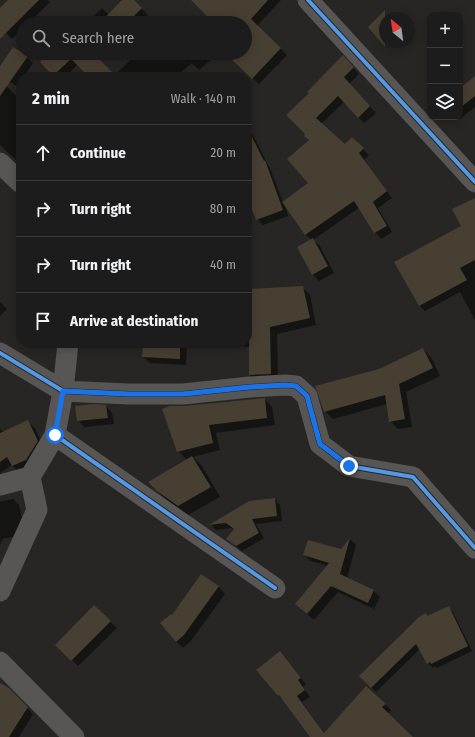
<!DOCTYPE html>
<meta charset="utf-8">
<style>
:root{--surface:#1d1c1c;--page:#252525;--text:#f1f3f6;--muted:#a0a1a3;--line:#3b3a3b}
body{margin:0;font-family:"Fira Sans Condensed",sans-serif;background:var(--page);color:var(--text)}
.controls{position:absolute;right:12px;top:12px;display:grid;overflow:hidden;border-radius:8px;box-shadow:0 2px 10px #0003}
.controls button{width:36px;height:36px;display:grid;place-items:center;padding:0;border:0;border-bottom:1px solid var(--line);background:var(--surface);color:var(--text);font:20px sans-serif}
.compass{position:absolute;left:379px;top:12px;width:36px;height:36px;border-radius:50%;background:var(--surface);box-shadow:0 2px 10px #0003;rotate:331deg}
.stop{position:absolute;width:12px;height:12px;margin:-9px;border:3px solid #1a73e8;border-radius:50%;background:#fff}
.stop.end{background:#1a73e8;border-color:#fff;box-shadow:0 1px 4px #0008}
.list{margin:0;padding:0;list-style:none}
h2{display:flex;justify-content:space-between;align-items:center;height:52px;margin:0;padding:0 16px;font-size:17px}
h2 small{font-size:13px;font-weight:400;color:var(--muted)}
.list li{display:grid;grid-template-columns:26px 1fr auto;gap:12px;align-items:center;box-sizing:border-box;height:56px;padding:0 16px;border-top:1px solid var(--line)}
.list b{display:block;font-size:15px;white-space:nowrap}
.list em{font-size:13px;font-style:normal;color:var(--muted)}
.icon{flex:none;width:22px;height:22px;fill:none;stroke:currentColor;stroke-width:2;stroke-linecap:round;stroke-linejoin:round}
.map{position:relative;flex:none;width:475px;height:737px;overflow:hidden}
.search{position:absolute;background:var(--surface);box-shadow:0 2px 10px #0003;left:16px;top:16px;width:236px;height:44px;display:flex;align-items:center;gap:10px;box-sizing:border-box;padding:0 14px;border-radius:22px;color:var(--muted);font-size:15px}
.panel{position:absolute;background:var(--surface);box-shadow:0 2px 10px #0003;left:16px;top:72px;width:236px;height:276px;border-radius:16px}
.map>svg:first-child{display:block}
.shadow{fill:#0007}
.building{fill:#473f31}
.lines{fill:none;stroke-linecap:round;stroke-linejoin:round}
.minor{stroke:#575655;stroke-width:21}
.cycleway-casing{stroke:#282724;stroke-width:6}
.cycleway{stroke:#5399e6;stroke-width:4}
.route{stroke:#1a73e8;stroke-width:5}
</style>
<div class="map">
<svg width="475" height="737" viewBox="0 0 475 737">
<rect width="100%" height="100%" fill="#272625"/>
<path class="shadow" d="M9 0H47L50 2 29 23H23V29L12 39 0 27V9Z
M124 0H133L148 15 140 23H86L102 8 109 15Z
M192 0H281L257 26 287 55 259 84 226 53H245V23H200L208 16Z
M51 53H102L97 58 114 76 137 53H219L199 70 192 63 175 77H91L78 64 65 77H56L41 62Z
M27 57 33 63 24 77H21V81L17 87 0 74V68Z
M349 63 359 74 349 84 376 113 364 123 344 102 321 124 345 145 352 138 369 155 364 160 392 198 378 208 392 232 381 239 375 232 360 207 313 240 320 246 334 273 319 281 312 274V240L306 235 285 204 288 216 263 225 257 219 251 205 247 206V128L252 133 268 165 270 168 283 202 310 184V141L305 136 306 134 288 115Z
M475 77V107L460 119 458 117H460V89Z
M4 84 21 100V165L0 145V90Z
M475 200V320L460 292 425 311 420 306 396 262 462 227Z
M302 287 310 295 316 325 277 334 278 381 258 382 250 375V347H244L240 343H247V290Z
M0 302 7 309 0 316Z
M144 343H187L186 365 150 363 143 357Z
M423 349 431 357 440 376 406 392 412 427 398 429 390 421 387 404 333 419 325 411 380 370Z
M265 399 272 407 275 425 216 433 220 450 193 457 202 466 220 497 188 515 167 500 149 483 187 460 178 451 184 407Z
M106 406 112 413 114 424 84 427 78 420Z
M28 422 35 428 44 448 19 473 12 465 0 473V429L4 432Z
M13 499 19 505 24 527 21 535 3 539 0 544V502Z
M275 499 280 505 282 521 256 524 264 538 242 551 227 539 234 530 232 528 216 530 211 525 249 502Z
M350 539 356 545 347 578 374 591 380 597 374 609 338 592 314 620 302 610 328 566 311 561 304 555 341 550Z
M202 575 219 587 225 594 190 642 183 648 176 641Z
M94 606 117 628 78 666 57 645Z
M448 608 453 612 472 651 437 668 435 666 433 668 428 663 420 649 376 692 360 676Z
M280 652 306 684 303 687 310 697 302 702 325 734 385 704 391 710 388 714 409 737H311L284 701 278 695Z
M8 689 33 714 19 737H0V694Z"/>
<path class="building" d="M8 0H39L0 39V8Z
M122 0H134L142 8 127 23H100Z
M191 0H268L251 19 281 48 252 79 225 53H245V23H214Z
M385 10V47L368 27Z
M13 47 28 56 0 96V66Z
M49 53H93L117 77H89L71 59 53 76 40 62Z
M343 55 354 67 344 77 370 106 358 118 338 96 316 118 345 144 352 137 364 148 359 153 387 191 373 202 387 226 374 233 354 201 305 235 282 202 308 183 287 159 309 140 304 136 305 134 286 115 309 93 307 92Z
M475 76V96L460 108V88Z
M247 127 264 161 265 160 283 210 256 220 247 196Z
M475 198V260L460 268 467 280 419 306 394 262 461 226 452 209Z
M313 238 328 266 312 275 297 247Z
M303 286 310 318 270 327 271 374 249 375V341H247V289Z
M143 343H180V359L142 357Z
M423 348 433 368 399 384 405 419 389 422 385 395 324 412 315 386 379 369Z
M265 398 267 418 209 425 213 443 177 452 162 409 170 406H184Z
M94 404 106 405 108 418 77 421 75 406Z
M28 420 38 441 26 460 12 466 7 457 0 462V433Z
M192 456 211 487 178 506 157 491 148 482Z
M275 498 277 516 252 519 259 533 236 546 226 539 234 529 226 523 209 525 249 501Z
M350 538 340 574 374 590 368 603 331 586 307 614 295 604 329 563 303 555 308 540 341 549Z
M201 574 219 586 184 635 176 642 160 623 171 614 172 615Z
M94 605 111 621 71 661 55 645Z
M449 606 468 646 431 664 430 662 427 664 416 644 371 688 359 676 419 617 426 613 427 616Z
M280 651 301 678 298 680 305 690 297 696 324 733 366 686 386 704 382 707 413 737H310L279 695 278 696 256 670Z
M0 683 9 688 28 707 9 737H0Z"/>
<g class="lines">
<path class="minor" d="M308 0 475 182
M0 163 21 183
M0 353 63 391 128 394H183L250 387 285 385 296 386 307 396 320 444 349 466 413 477 475 548
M55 435 275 588
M0 485 30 477 55 435 63 391 68 343
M0 591 37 510 30 477
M0 662 74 737"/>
<defs>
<path id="cycleway" d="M308 0 475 182
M0 353 63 391 128 394H183L250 387 285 385 296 386 307 396 320 444 349 466 413 477 475 548
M55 435 275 588"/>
</defs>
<use href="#cycleway" class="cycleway-casing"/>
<use href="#cycleway" class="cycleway"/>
</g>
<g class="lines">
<path class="route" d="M55 435 63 391 128 394H183L250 387 285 385 296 386 307 396 320 444 349 466"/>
</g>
</svg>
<div class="controls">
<button>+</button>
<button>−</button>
<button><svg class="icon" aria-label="layers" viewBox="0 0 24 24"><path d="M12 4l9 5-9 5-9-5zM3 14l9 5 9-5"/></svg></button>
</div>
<svg class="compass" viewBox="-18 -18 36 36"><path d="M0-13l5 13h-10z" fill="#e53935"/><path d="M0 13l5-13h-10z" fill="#a0a1a3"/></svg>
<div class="stop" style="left:55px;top:435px"></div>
<div class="stop end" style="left:349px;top:466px"></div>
<div class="search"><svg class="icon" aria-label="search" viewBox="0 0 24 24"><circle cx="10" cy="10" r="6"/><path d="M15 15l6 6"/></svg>Search here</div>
<section class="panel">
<h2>2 min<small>Walk · 140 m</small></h2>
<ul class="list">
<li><svg class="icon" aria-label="ahead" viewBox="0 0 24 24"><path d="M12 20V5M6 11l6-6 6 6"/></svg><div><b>Continue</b></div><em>20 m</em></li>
<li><svg class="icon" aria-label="right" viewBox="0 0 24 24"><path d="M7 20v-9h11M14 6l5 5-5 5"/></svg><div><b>Turn right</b></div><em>80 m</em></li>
<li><svg class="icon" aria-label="right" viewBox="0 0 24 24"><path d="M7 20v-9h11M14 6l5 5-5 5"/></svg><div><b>Turn right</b></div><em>40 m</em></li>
<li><svg class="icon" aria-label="arrive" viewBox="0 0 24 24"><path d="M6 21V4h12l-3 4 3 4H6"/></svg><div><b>Arrive at destination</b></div></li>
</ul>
</section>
</div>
